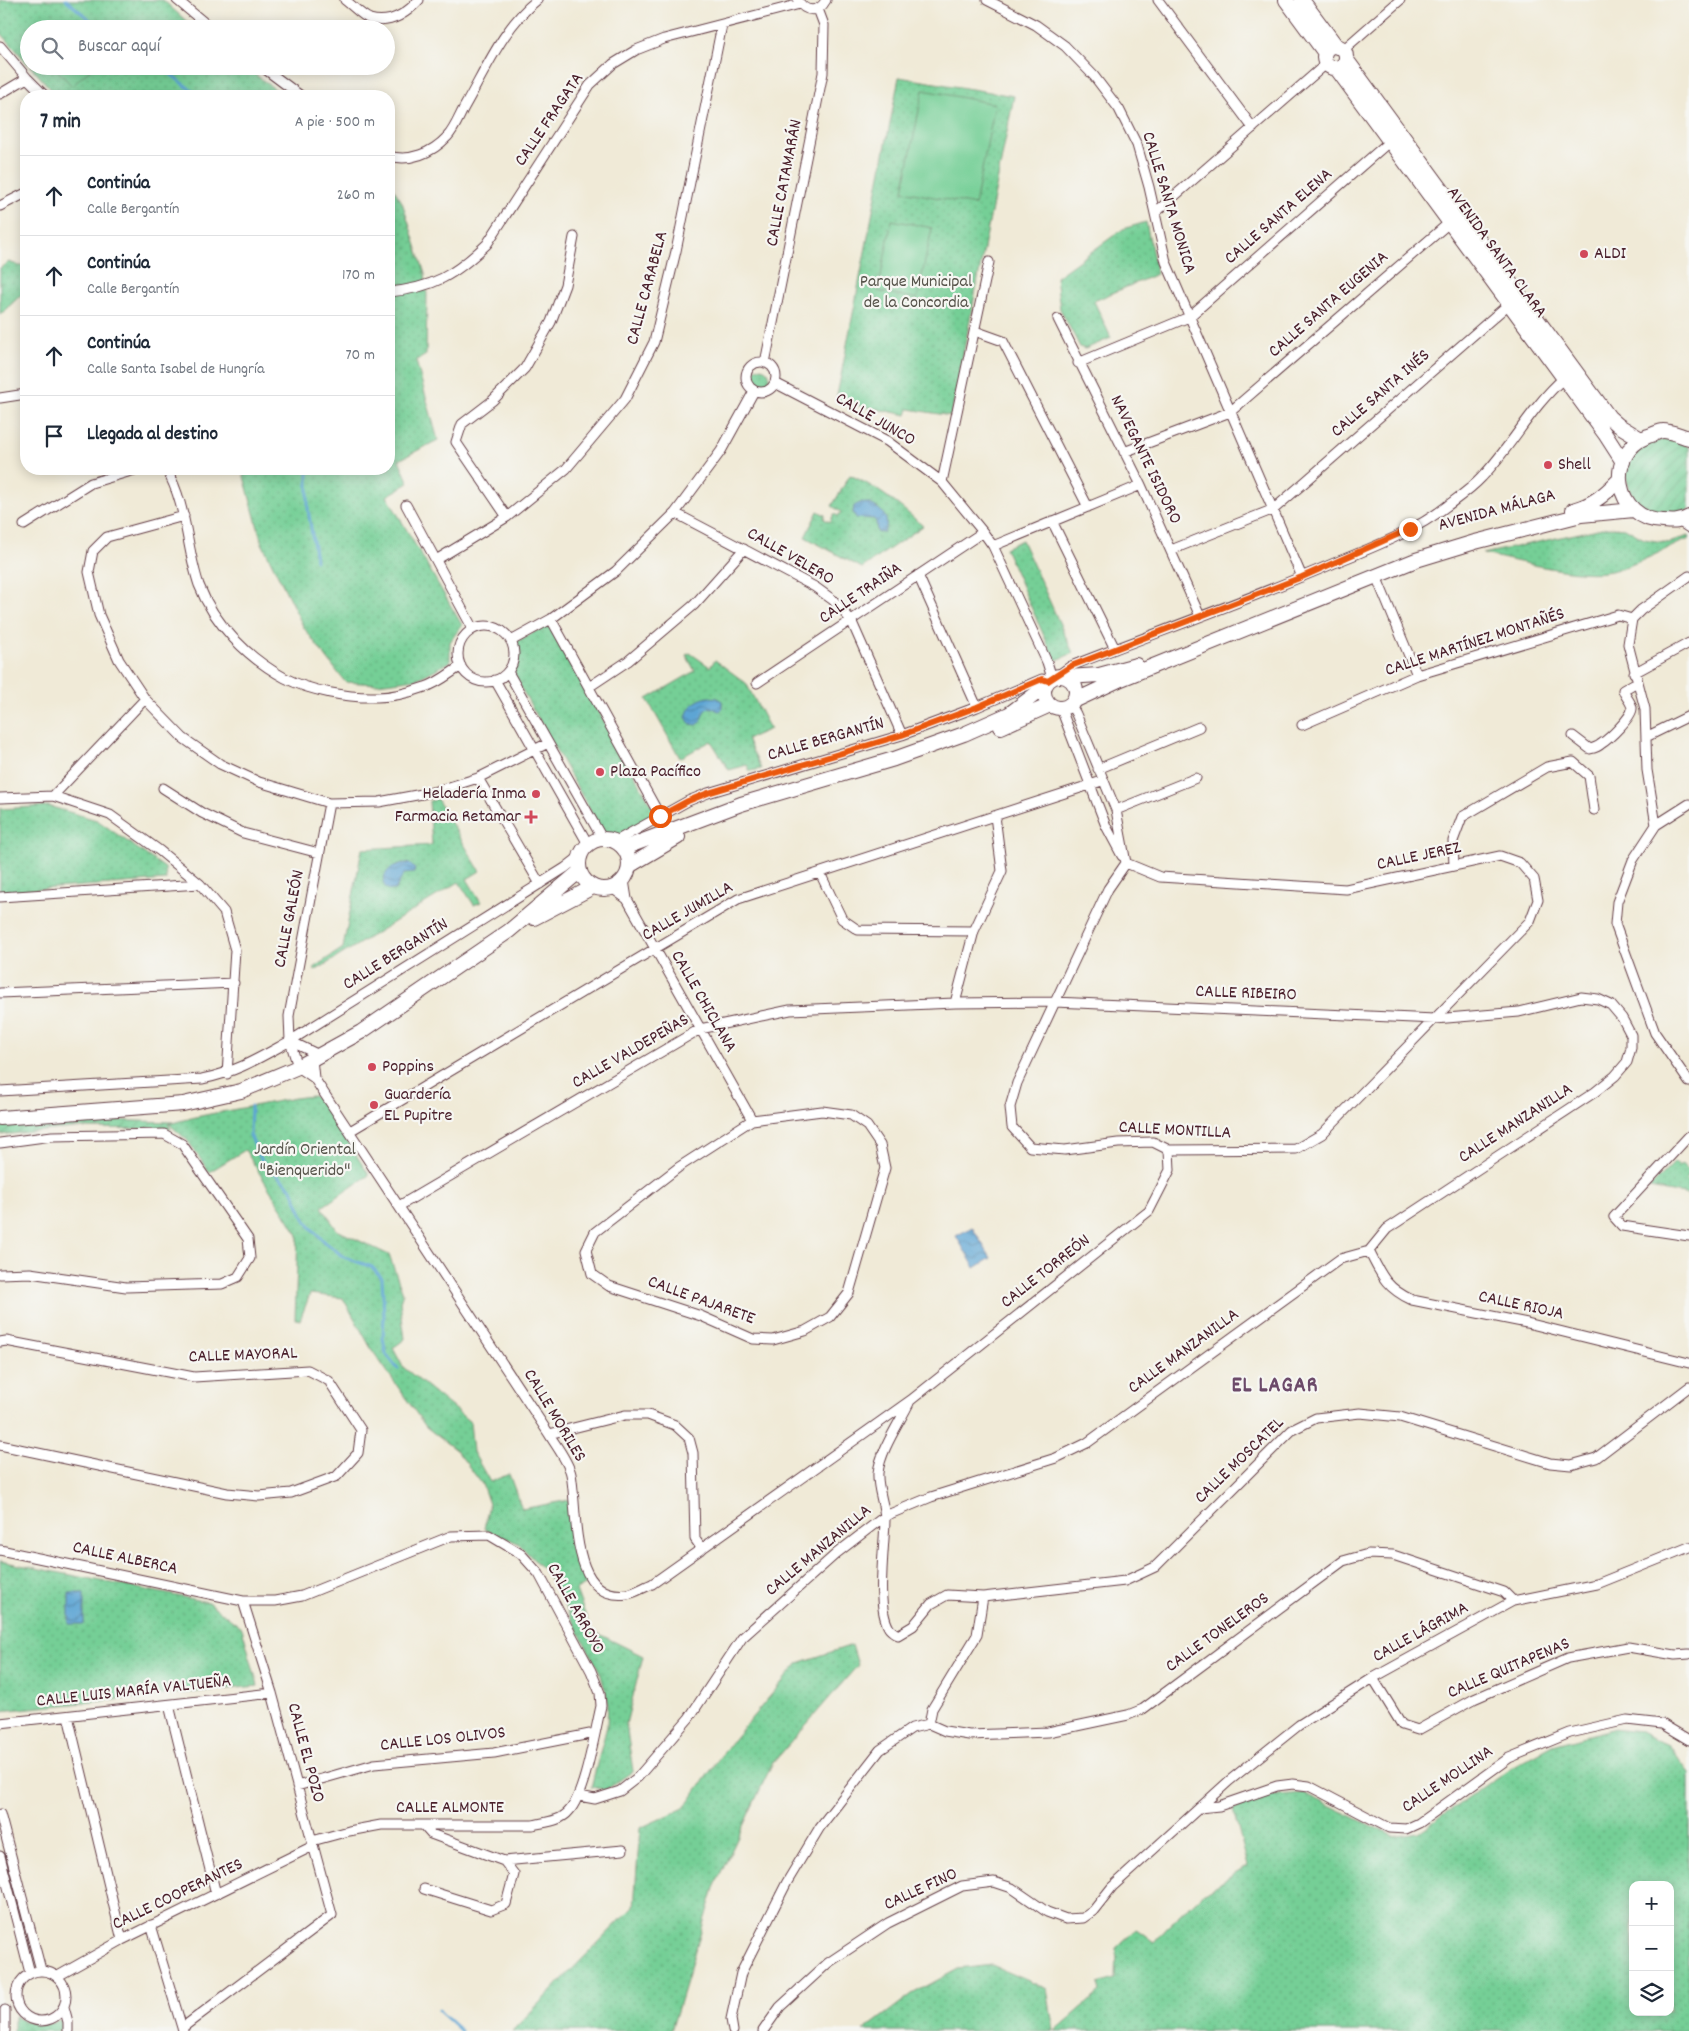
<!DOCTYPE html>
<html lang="es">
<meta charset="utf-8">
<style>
:root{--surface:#fff;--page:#f2f2f3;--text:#1f2937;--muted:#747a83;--line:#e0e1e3}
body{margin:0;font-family:Dekko,sans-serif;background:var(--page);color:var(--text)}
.controls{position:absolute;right:15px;bottom:15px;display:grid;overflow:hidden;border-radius:10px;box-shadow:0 2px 12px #0003}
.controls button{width:45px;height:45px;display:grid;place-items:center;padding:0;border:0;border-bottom:1px solid var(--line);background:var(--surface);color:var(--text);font:25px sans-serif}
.stop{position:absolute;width:15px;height:15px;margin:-11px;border:4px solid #ea580c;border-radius:50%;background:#fff}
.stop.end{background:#ea580c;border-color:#fff;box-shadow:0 1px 5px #0008}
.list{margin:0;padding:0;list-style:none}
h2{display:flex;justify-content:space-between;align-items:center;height:65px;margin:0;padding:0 20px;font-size:21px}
h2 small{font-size:16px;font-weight:400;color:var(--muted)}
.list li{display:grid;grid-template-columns:32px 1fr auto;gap:15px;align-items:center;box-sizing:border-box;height:80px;padding:0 20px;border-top:1px solid var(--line)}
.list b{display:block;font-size:19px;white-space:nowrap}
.list p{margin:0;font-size:16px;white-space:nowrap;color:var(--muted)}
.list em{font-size:16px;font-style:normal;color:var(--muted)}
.icon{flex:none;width:28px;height:28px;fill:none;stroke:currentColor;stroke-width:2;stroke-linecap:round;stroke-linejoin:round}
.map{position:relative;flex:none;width:1689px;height:2031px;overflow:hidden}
.search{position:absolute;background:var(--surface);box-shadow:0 2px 12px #0003;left:20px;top:20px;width:375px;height:55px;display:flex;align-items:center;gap:12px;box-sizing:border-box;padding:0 18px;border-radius:28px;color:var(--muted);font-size:19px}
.panel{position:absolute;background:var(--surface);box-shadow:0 2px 12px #0003;left:20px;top:90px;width:375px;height:385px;border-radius:20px}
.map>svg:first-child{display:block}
.grass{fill:url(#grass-dots);stroke:#607760;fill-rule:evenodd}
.garden{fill:url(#garden-furrows);stroke:#607760}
.pitch{fill:#75cf96;stroke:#607760}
.water{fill:url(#water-waves);stroke:#546280}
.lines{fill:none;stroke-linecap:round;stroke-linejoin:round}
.stream{stroke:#5da5d4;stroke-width:3}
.street-casing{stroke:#633d45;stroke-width:11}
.secondary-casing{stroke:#633d45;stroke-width:16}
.street{stroke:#fff;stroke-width:9}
.secondary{stroke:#fff;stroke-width:14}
.route{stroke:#ea580c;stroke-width:6}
.poi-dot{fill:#d1495b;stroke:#f6f6f2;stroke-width:2}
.labels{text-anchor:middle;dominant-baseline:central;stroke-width:4.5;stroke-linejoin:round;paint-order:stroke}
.street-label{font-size:18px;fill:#4a1f2b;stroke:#f6f6f2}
.poi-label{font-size:18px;fill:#4a1f2b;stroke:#f6f6f2;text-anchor:start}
.park-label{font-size:18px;fill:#57544b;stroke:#f6f6f2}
.district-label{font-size:22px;font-weight:bold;letter-spacing:1px;fill:#6c4a6a;stroke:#f6f6f2}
</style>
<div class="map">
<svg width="1689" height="2031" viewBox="0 0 1689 2031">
<defs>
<pattern id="grass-dots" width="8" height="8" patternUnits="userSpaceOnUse" patternTransform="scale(1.25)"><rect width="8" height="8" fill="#75cf96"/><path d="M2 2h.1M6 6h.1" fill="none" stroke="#67b181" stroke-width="1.8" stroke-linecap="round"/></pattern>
<pattern id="garden-furrows" width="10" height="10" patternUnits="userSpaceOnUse" patternTransform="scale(1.25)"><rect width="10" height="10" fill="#75cf96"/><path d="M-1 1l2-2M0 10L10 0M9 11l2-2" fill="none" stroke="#67b181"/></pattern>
<pattern id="water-waves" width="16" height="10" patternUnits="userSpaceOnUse" patternTransform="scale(1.25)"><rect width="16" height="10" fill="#5da5d4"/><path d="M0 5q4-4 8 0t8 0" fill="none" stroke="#4f86ac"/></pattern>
</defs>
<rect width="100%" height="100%" fill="#f6f6f2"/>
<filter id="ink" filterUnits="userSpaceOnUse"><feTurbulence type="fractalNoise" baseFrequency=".02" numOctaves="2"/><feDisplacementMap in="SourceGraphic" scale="10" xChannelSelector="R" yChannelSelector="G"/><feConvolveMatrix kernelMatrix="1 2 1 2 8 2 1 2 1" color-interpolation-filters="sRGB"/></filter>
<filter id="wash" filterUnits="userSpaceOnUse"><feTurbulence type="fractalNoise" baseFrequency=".0096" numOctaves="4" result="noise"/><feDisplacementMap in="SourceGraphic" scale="20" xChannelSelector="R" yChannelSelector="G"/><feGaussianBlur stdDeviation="1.12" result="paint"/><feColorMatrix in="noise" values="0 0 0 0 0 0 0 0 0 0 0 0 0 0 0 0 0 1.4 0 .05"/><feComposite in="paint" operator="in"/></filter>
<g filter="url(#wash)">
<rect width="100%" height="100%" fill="#f0ead7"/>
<path class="grass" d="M0 0H163L195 29H29V65L0 32Z
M30 66H244L284 96H57Z
M899 77 1014 96 951 416 909 409 907 415 836 401Z
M389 182 402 202 425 274 427 295 426 355 416 361 438 440 399 460 409 483 387 496 462 625 450 642V662L417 679 377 684 345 682 304 628 262 543 242 469H389Z
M1146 222 1157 274 1094 301 1111 338 1085 349 1080 347 1060 309 1056 277 1123 229Z
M9 262 20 266H26V290L0 315V268Z
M750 378a10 10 0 1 1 20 0a10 10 0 1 1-20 0Z
M850 475C880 489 898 504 923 526L862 568 805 537 818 511 825 515 824 519 830 522 834 514 838 516 841 512 832 506Z
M1607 527 1625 528 1644 539 1669 543 1688 536 1689 539C1664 549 1638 565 1611 571 1578 578 1518 561 1483 554Z
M1022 540 1073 653 1055 661 1005 548Z
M550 624 657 815 615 838 604 835 512 672 517 658 515 642Z
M690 653 710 667 715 660 746 683 770 729 747 739 761 769 750 771 747 765 729 770 711 741 680 758 647 699 695 671 686 655Z
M437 799 480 871 467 879 481 902 474 905 459 882 315 971 313 968 343 948 362 849 432 845 429 801Z
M48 806 97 820 165 868 166 880 0 892V809Z
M314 1096 326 1108 369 1175 322 1207 337 1230 389 1255 403 1293 400 1302 405 1339 393 1348 403 1367 470 1422 473 1452 490 1482 509 1474 522 1509 569 1500 577 1561 587 1584 576 1590 591 1630 643 1656 626 1724 633 1771 606 1790 591 1787 607 1726 608 1701 600 1672 548 1575 518 1543 484 1529 489 1504 482 1484 457 1451 426 1427 372 1350 343 1298 310 1294 300 1320 295 1319 298 1235 245 1150 209 1172 188 1141 169 1124C202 1114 235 1110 268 1103 286 1100 296 1097 314 1096Z
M1675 1162 1679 1166 1682 1164 1689 1172 1686 1179 1689 1182V1195L1649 1188Z
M0 1561 208 1602 242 1628 258 1686 0 1711Z
M852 1645 858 1665 772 1764 714 1888 671 2031H512L634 1906 640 1828 684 1808 729 1745 798 1663Z
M1611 1729 1640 1732 1668 1745 1689 1773V2031H1055L1100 1992 1098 1984 1115 1979 1116 1948 1136 1929 1154 1942 1166 1928 1204 1893 1248 1866 1233 1809 1268 1796 1303 1793 1393 1836 1419 1832 1511 1768 1553 1745ZM1633 1885H1670V2012H1633Z
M992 1965 1047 1989 1054 2031H863L912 1994 958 1969Z
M14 2017C29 2023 46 2029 61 2019V2031H14Z"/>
<path class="garden" d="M1665 439 1678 441 1689 447V509C1643 546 1588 453 1665 439Z
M102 1120 173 1122 168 1124 171 1129 74 1128 0 1135V1125Z"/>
<path class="pitch" d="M53 66H94L72 86Z
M923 90 995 104 975 205 903 191Z
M892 220 932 228 917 299 878 291Z"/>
<path class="water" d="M862 502C876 504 893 516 884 532L879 533 877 532 876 522 874 519 856 518 853 512 854 506Z
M709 697 717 698 722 701V709L720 711C717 711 715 709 713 708 704 706 702 716 701 722L697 725 690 724 686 717C689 705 697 699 709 697Z
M405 863 410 864 415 869 414 873 404 874 395 890C381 892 380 877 390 869 394 865 400 864 405 863Z
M972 1227 991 1258 975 1268 956 1236Z
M69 1593H84V1624H69Z"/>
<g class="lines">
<path class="stream" d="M66 0 101 29
M160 66 199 96
M308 469V509L316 560
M251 1106 250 1135 262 1161 292 1189 303 1216 311 1228 326 1243 344 1257 372 1267 382 1278 384 1316 383 1338 386 1354 398 1369
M438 2010 461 2031"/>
</g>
</g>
<g filter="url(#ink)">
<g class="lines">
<defs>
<path id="street" d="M177 0 212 29
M345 0C352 5 362 16 370 19 390 25 406 14 419 0
M798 0C805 13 819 13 826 0
M987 0 1036 25 1065 46 1094 76 1119 109 1137 145 1149 187 1166 262 1302 577
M1158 0 1253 128
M0 46 27 78 45 96
M1343 50 1400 0
M261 66 301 96
M0 94 27 78
M389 156C410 162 432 153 447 137 455 129 460 114 466 104 486 69 504 26 537 0
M0 206 26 193
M1155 213 1326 64
M389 292C433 288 455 275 487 244L590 85 613 64 636 50 664 39 800 4
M1058 319 1141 485 1200 616
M975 331 1003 341 1088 507
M746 377a15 15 0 1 1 30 0a15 15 0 1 1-30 0Z
M765 363 823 73 824 25 818 9
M1078 363 1189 317 1390 141
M775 383 887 441 942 482 983 532 993 546 1047 662 1052 678
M0 398 26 394
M1124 452 1230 412 1450 222
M166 469C187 504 186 547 199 585 214 624 248 658 285 678 310 691 348 698 377 697 391 697 411 692 425 687 437 684 450 673 461 666
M942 482 989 262
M406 505 473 629
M675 513 815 587 833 600 851 620 902 735
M184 516 107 537 93 551 89 572 99 615 119 660 145 699 183 738 220 764 259 782 329 803 379 802 433 792 478 778 548 743
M507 517 456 442 462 424 492 401 525 368 551 322 565 285 574 237
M1052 521 1115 649
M1680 522 1689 528
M24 525 91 483 138 469
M993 546 1141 485
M1171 550 1274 509 1510 303
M436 560 507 517 566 469 625 399 654 342 676 251 722 25
M918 575 977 707
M1376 576 1417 675
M1689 576 1641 610 1632 619 1628 644 1645 709 1647 770 1656 825 1633 860 1617 902 1615 924 1655 1033 1689 1082
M551 619 660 816
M458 654a28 28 0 1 1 56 0a28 28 0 1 1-56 0Z
M511 641 551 619 616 571 675 513 721 451 754 391
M508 672 602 838
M1634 673 1689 643
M1057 676 1071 666C1158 632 1246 601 1332 564 1371 548 1414 532 1447 506 1459 497 1472 488 1482 477 1512 446 1531 407 1564 378
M495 680 588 844
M757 683 983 532
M589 687 628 661 694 605 744 549
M1071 705 1076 714 1116 810 1126 863
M1061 709 1106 826 1122 856
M1302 725 1417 675 1618 615 1632 619
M1573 736 1590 749C1594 748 1598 747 1601 744 1609 739 1633 716 1632 708 1631 701 1625 697 1623 690L1637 682
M1646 737 1689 716
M1098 769 1199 727
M478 778 540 884
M163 788 202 813 243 833 319 853
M53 796 145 699
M0 798 53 796 110 815 160 851 200 884 224 912 235 950 227 1074
M1116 810 1196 778
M1656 825 1689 804
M616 841 688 801 708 793 902 735 977 707 1042 679 1048 681
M1500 856 1520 863 1534 879 1538 900 1530 921 1322 1134 1296 1149 1169 1150 1153 1142 1118 1143 1065 1150 1030 1147 1012 1127 1010 1107 1017 1083 1108 889 1126 863 1160 877 1346 889Z
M1454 866 1453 841 1462 817 1547 767 1573 762 1589 776 1594 810
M820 873 842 919 858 930 974 931
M624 880 627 899 752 1120
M612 888 627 899
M0 897 200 884
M0 993 234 983
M955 1003 974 931 1002 871 995 816
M290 1041 289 1016 329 803
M312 1059 314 1078 549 1434C556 1446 568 1461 571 1474 578 1510 569 1602 627 1594 635 1593 644 1587 652 1584L911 1400 1149 1211 1170 1170 1169 1150
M314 1078 298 1067 290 1041 319 1055
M0 1091 202 1079C237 1072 259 1058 290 1041L565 868 579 857
M822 1111 851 1115 867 1126 880 1145 885 1168 849 1293 830 1317 805 1331 773 1340 753 1339 701 1316 609 1286 592 1274 586 1250 595 1232 679 1167 752 1120Z
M350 1131 738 899 1102 781
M1689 1136 1614 1217 1622 1226 1689 1236
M0 1143 52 1136 164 1134 182 1144 248 1239 250 1258 238 1277 222 1284 126 1287 30 1273 0 1274
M399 1206 700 1029 790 1010 955 1003 1055 1002 1435 1019 1519 1012 1581 997 1598 999 1611 1005 1622 1018 1631 1035V1048L1627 1062 1615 1076 1595 1092 1387 1229 1369 1251 1340 1259 1087 1443 1056 1458 931 1497 885 1516 837 1553 742 1638 689 1718 638 1777 620 1791 595 1799 579 1796
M1369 1251C1381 1275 1386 1288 1412 1300L1527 1323 1689 1363
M0 1342 6 1341 194 1377 308 1370 329 1381 361 1430 358 1453 337 1476 291 1493 259 1496 227 1493 0 1445
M909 1403C900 1422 880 1451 878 1473 877 1488 884 1503 885 1518 885 1546 875 1604 889 1628 891 1631 895 1633 898 1635L913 1626 931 1604 947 1595 983 1597 977 1635 932 1709 929 1724
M549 1434 625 1415H648L675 1425 689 1438 693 1453 695 1539 702 1549
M0 1550 243 1601H275L302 1596 451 1536 489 1535 521 1554 539 1574 591 1671 600 1693 601 1706C595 1731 585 1794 569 1811 561 1821 546 1822 533 1825H381L349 1831 312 1841
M983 1597 1125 1581 1155 1567 1292 1430 1316 1418 1360 1413 1400 1417 1550 1463 1571 1465 1596 1458 1689 1387
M1373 1678 1402 1725 1418 1730 1474 1699 1568 1658 1628 1647 1675 1655 1689 1654
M169 1705 216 1894
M68 1716 122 1940
M0 1723 272 1693
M929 1724 945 1731 969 1735 1048 1732 1128 1715 1143 1709 1343 1561 1368 1554 1393 1555 1504 1592 1513 1601
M297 1786 374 1764 494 1753 595 1733
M1199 1808 1219 1806 1277 1786 1293 1784 1309 1786 1389 1828 1406 1829 1419 1823 1509 1758 1570 1733 1627 1720 1662 1724 1689 1740
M0 1814 41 1970
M423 1825 431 1834 504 1861 623 1850
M0 1856 30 1973
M424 1889 491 1910 506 1904 514 1874 504 1861
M151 1925 183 2031
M16 1996a25 25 0 1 1 50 0a25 25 0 1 1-50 0Z
M58 1976 122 1940 313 1846
M64 2007 68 2022V2031
M5 2010V2031
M182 2028 332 1915 272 1693 243 1601
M733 2031 731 2019 741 1973 787 1882 820 1827 880 1750 912 1728 929 1724
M763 2031 780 2007 828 1963 888 1923 962 1886 994 1882 1012 1888 1047 1912 1066 1919 1083 1918 1093 1911 1112 1887 1229 1781 1299 1725 1373 1678 1513 1601 1597 1584 1689 1547"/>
<path id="secondary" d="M1286 0 1325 53
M1302 0 1337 47
M1324 57a11 11 0 1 1 22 0a11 11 0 1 1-22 0Z
M1346 59 1609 417 1618 425 1641 439
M1336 68 1605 434 1623 462
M1689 438C1681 436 1671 431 1663 431 1659 431 1653 435 1648 436 1603 454 1615 520 1663 521 1674 522 1680 522 1689 517
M1573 510C1593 505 1605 494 1619 480
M1044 692a16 16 0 1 1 32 0a16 16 0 1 1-32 0Z
M1068 677 1099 675 1136 665
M1074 701 1121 679 1416 560 1475 542 1581 515 1634 510
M1001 727 1050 705
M579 864a25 25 0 1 1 50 0a25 25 0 1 1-50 0Z
M624 848 741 804 894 759 964 734 1009 714 1045 687
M629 866 678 837
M534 918 593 887
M0 1118 183 1104 241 1091 298 1067 361 1032 509 931 580 871"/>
</defs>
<use href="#street" class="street-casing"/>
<use href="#secondary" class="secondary-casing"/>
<use href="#street" class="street"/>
<use href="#secondary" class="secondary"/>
</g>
</g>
<g class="lines" filter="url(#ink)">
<path class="route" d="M660 816 688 801 708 793 902 735 977 707 1042 679 1048 681 1071 666 1302 577 1410 529"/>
</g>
<g class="poi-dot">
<circle cx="1584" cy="254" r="5"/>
<circle cx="1548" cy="465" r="5"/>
<circle cx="600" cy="772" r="5"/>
<circle cx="536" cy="794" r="5"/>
<path d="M528.5 809.5h5v5h5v5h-5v5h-5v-5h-5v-5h5z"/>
<circle cx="372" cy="1067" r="5"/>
<circle cx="374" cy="1105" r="5"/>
</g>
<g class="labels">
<g class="street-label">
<text transform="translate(550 120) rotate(-56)">CALLE FRAGATA</text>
<text transform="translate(785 183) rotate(-79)">CALLE CATAMARÁN</text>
<text transform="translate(1168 203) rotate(73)">CALLE SANTA MONICA</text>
<text transform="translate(1279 217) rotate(-41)">CALLE SANTA ELENA</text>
<text transform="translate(1496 253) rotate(54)">AVENIDA SANTA CLARA</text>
<text transform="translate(648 288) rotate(-75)">CALLE CARABELA</text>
<text transform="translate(1329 305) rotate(-41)">CALLE SANTA EUGENIA</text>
<text transform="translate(1381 394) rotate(-41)">CALLE SANTA INÉS</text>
<text transform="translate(875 420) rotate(30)">CALLE JUNCO</text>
<text transform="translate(1145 460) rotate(64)">NAVEGANTE ISIDORO</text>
<text transform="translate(1497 511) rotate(-15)">AVENIDA MÁLAGA</text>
<text transform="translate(790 557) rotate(30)">CALLE VELERO</text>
<text transform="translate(861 594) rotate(-34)">CALLE TRAIÑA</text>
<text transform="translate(1475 643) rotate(-18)">CALLE MARTÍNEZ MONTAÑÉS</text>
<text transform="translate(826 740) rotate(-16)">CALLE BERGANTÍN</text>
<text transform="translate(1419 857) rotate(-12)">CALLE JEREZ</text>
<text transform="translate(688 912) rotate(-30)">CALLE JUMILLA</text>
<text transform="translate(290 919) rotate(-79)">CALLE GALEÓN</text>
<text transform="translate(396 955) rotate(-32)">CALLE BERGANTÍN</text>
<text transform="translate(1246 994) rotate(2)">CALLE RIBEIRO</text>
<text transform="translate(703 1002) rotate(60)">CALLE CHICLANA</text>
<text transform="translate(631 1052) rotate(-30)">CALLE VALDEPEÑAS</text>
<text transform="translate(1516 1124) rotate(-33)">CALLE MANZANILLA</text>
<text transform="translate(1175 1131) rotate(3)">CALLE MONTILLA</text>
<text transform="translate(1046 1272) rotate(-38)">CALLE TORREÓN</text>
<text transform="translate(701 1301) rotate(20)">CALLE PAJARETE</text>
<text transform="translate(1521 1306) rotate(12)">CALLE RIOJA</text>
<text transform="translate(1184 1352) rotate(-36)">CALLE MANZANILLA</text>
<text transform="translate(243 1356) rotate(-2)">CALLE MAYORAL</text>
<text transform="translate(554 1416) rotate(59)">CALLE MORILES</text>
<text transform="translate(1240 1461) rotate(-44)">CALLE MOSCATEL</text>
<text transform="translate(819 1551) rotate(-40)">CALLE MANZANILLA</text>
<text transform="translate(125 1559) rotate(12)">CALLE ALBERCA</text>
<text transform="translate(575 1609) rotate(61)">CALLE ARROYO</text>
<text transform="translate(1218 1633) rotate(-36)">CALLE TONELEROS</text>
<text transform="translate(1421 1633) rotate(-29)">CALLE LÁGRIMA</text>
<text transform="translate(1509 1669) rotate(-23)">CALLE QUITAPENAS</text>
<text transform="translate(134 1692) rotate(-6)">CALLE LUIS MARÍA VALTUEÑA</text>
<text transform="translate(443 1740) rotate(-6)">CALLE LOS OLIVOS</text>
<text transform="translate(305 1753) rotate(75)">CALLE EL POZO</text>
<text transform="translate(1448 1780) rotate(-34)">CALLE MOLLINA</text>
<text x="450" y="1808">CALLE ALMONTE</text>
<text transform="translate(921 1890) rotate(-25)">CALLE FINO</text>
<text transform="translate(178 1895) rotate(-26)">CALLE COOPERANTES</text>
</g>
<g class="poi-label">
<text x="1594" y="254">ALDI</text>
<text x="1558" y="465">Shell</text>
<text x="610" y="772">Plaza Pacífico</text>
<text x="526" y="794" text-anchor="end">Heladería Inma</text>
<text x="521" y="817" text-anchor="end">Farmacia Retamar</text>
<text x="382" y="1067">Poppins</text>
<text x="384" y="1095">Guardería<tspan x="384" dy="21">EL Pupitre</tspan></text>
</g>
<g class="park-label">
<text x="916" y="282">Parque Municipal<tspan x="916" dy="21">de la Concordia</tspan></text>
<text x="305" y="1150">Jardín Oriental<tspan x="305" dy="21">"Bienquerido"</tspan></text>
</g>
<g class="district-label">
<text x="1275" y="1386">EL LAGAR</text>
</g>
</g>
</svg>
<div class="controls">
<button>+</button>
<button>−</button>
<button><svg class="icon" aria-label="layers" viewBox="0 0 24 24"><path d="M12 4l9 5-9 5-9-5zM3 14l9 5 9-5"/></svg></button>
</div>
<div class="stop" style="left:660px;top:816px"></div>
<div class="stop end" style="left:1410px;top:529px"></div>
<div class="search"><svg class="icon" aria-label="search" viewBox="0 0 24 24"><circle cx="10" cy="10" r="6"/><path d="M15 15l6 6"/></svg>Buscar aquí</div>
<section class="panel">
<h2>7 min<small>A pie · 500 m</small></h2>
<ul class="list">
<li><svg class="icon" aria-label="ahead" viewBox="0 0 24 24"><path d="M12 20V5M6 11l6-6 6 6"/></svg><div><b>Continúa</b><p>Calle Bergantín</p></div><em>260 m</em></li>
<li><svg class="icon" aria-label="ahead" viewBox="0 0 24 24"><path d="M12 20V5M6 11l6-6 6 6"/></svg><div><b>Continúa</b><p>Calle Bergantín</p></div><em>170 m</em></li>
<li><svg class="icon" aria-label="ahead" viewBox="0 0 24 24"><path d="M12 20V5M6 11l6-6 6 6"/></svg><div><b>Continúa</b><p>Calle Santa Isabel de Hungría</p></div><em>70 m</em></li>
<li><svg class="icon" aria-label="arrive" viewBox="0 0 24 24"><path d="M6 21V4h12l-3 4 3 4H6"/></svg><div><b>Llegada al destino</b></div></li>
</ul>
</section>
</div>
